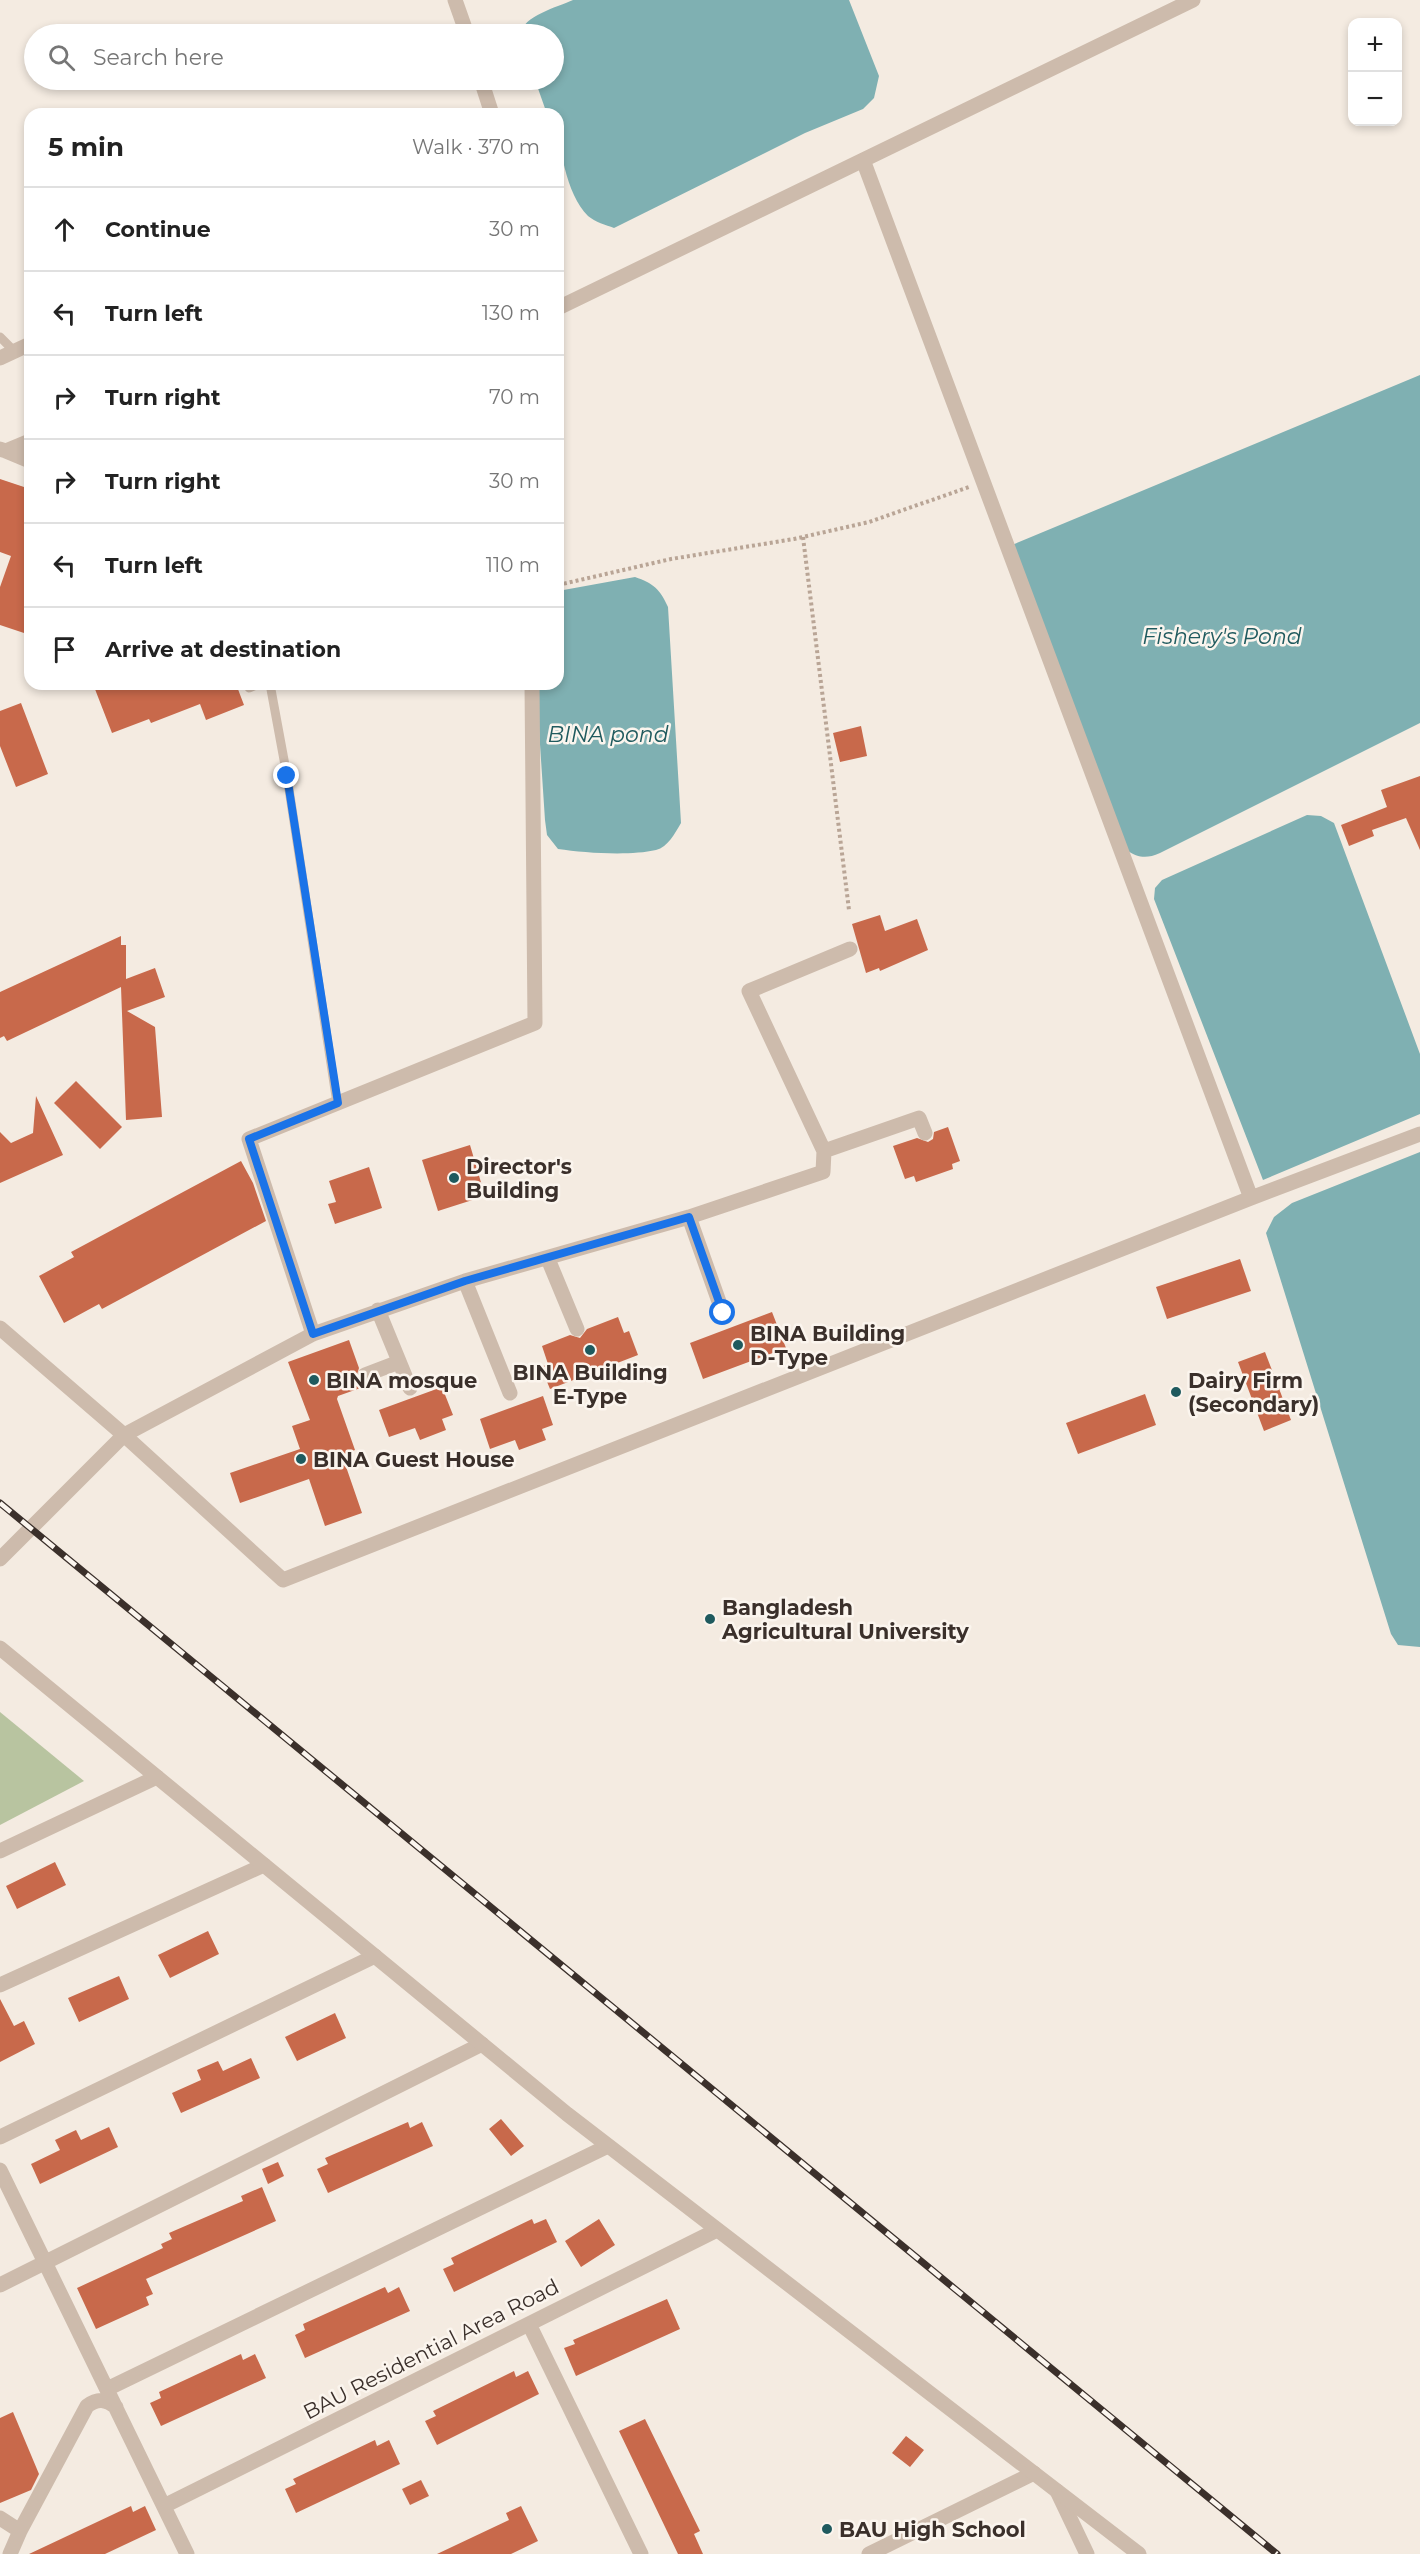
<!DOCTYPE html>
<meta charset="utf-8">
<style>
:root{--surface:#fff;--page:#f2f2f2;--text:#222;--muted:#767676;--line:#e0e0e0}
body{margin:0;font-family:Montserrat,sans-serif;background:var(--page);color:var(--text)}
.controls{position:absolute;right:18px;top:18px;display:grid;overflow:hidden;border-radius:12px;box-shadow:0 3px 9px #0003}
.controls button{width:54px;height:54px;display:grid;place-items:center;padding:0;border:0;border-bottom:2px solid var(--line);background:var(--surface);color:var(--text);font:30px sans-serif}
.stop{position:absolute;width:18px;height:18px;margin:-14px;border:4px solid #1a73e8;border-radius:50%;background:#fff}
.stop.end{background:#1a73e8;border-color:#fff;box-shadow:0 2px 6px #0008}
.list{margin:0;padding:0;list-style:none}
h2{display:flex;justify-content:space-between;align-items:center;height:78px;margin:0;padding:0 24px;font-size:26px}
h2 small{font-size:20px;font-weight:400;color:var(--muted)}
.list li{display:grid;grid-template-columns:39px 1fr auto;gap:18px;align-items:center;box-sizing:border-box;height:84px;padding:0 24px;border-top:2px solid var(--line)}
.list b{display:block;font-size:22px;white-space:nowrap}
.list em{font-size:20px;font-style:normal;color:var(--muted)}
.icon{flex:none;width:33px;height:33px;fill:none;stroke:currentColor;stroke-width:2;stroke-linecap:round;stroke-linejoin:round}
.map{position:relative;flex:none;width:1420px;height:2554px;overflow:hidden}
.search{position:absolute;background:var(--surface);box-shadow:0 3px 9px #0003;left:24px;top:24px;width:540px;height:66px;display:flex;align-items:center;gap:15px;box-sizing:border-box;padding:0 21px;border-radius:33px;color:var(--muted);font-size:22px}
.panel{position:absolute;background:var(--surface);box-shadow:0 3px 9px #0003;left:24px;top:108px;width:540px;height:582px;border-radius:18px}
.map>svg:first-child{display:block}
.green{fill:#b8c4a0}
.water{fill:#7fb0b2}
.building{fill:#c8694b}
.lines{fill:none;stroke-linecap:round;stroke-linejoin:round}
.path{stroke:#b9a596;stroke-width:4;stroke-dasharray:3 3;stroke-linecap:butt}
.service{stroke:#cdbbac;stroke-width:9}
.minor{stroke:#cdbbac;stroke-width:15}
.tertiary{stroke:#cdbbac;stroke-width:15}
.rail-casing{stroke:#3b302b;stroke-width:7}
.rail{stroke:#fbf5ee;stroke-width:4.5;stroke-dasharray:14;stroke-linecap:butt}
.route{stroke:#1a73e8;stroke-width:8}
.poi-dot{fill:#1f5a5e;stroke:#fbf5ee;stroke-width:2}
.labels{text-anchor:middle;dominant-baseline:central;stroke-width:5;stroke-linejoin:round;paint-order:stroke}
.poi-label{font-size:21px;font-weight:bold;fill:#3b302b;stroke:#fbf5ee;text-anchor:start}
.street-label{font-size:21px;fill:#3b302b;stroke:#fbf5ee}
.water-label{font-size:22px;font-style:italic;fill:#1f5a5e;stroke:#fbf5ee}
</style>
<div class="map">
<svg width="1420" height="2554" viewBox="0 0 1420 2554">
<rect width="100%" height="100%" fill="#f4ebe1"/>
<path class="green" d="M0 1712 84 1781 0 1825Z"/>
<path class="water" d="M573 0H849L879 76 874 98 863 109 805 133 614 228C606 225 595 222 588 216 566 194 558 144 558 114H547L535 80H554V34H521C522 16 558 7 573 0Z
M1420 375V723L1160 853C1146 859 1139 858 1126 850L1012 545Z
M635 577C653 583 660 589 668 607L681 823C675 833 668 847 656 850 630 856 585 853 558 849L547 835 545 820 536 684H558V591Z
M1307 815 1321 816 1334 823 1420 1054V1114L1263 1180 1154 899 1155 888 1162 880Z
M1420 1152V1647L1398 1645 1391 1634 1266 1233 1274 1217 1292 1203Z"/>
<path class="building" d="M0 479 30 489V635L0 625V587L11 556 0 552Z
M93 684H236L244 705 206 720 200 704 151 723 149 719 112 733Z
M21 703 48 774 16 787 0 746V711Z
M861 726 867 756 840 762 833 733Z
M1420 776V850L1406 818 1372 830 1374 836 1349 846 1341 825 1387 807 1381 790Z
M880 915 885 931 917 919 928 950 880 971 879 968 866 973 852 924Z
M121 936V945H126V979L155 968 165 997 127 1011 155 1027 162 1117 126 1120 121 987 7 1041 4 1036 0 1038V992Z
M76 1081 122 1127 100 1149 54 1103Z
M36 1096 63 1155 0 1183V1132L11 1143 33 1133Z
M948 1127 960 1161 952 1164 953 1169 916 1182 914 1176 905 1179 893 1146 917 1138 928 1142 933 1139 934 1132Z
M470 1145 485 1196 438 1211 422 1160Z
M241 1161 253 1183 266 1221 102 1309 99 1304 64 1323 39 1276 74 1257 71 1252Z
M369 1167 382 1208 335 1224 328 1204 336 1202 329 1181Z
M1240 1259 1251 1291 1167 1319 1156 1287Z
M772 1312 786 1348 703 1379 690 1343Z
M618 1317 624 1333 629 1331 638 1355 550 1389 541 1367 548 1364 542 1346 570 1335 580 1338 587 1329Z
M349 1340 359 1368 356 1378 366 1386 338 1396 337 1399 355 1450 342 1455 362 1513 325 1526 309 1479 240 1503 230 1473 300 1449 292 1426 310 1420 288 1362Z
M1265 1352 1291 1420 1264 1431 1238 1362Z
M442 1387 453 1415 442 1419 446 1430 420 1440 415 1428 389 1437 379 1410Z
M1145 1394 1156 1425 1078 1454 1066 1423Z
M543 1396 553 1425 542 1429 546 1440 519 1450 515 1440 490 1449 480 1419Z
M55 1862 66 1885 17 1909 6 1886Z
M208 1931 219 1954 170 1978 158 1955Z
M119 1976 129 1999 79 2022 68 1998Z
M0 1999 14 2026 24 2021 35 2044 0 2062Z
M335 2013 346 2038 297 2061 285 2037Z
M251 2058 260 2078 181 2113 172 2093 201 2080 197 2070 218 2061 223 2071Z
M501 2119 524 2146 511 2156 489 2129Z
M408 2122 410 2128 422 2122 433 2146 328 2193 317 2169 328 2164 325 2158Z
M109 2127 118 2147 40 2184 31 2164 60 2150 55 2140 76 2130 81 2140Z
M278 2162 284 2176 268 2184 262 2169Z
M262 2187 276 2221 146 2279 153 2294 146 2297 149 2305 96 2329 77 2288 163 2248 161 2244 172 2239 169 2233 243 2201 241 2196Z
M532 2219 534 2224 546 2219 557 2242 454 2292 443 2269 454 2264 451 2258Z
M599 2219 615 2245 581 2267 565 2241Z
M385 2287 388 2293 399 2287 410 2311 305 2358 295 2335 305 2330 303 2324Z
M667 2299 680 2329 576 2376 564 2348 575 2344 573 2340Z
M241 2354 243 2360 255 2354 266 2378 161 2426 150 2403 161 2398 159 2392Z
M514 2371 516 2377 528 2371 539 2394 437 2445 425 2421 436 2416 433 2411Z
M13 2412 39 2474 31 2490 0 2503V2418Z
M645 2419 700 2531 694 2534 703 2554H678L619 2431Z
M906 2436 924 2450 910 2467 892 2453Z
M375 2440 377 2446 389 2440 400 2464 296 2513 285 2489 296 2484 293 2479Z
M421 2480 429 2496 410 2505 402 2489Z
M131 2506 133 2512 145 2506 156 2530 105 2554H29Z
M521 2506 538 2541 511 2554H437L509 2520 506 2513Z"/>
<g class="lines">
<path class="path" d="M803 537 849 910
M558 585 671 559 794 539 869 522 969 487"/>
<path class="service" d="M0 337 15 352
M248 684 249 688 259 684
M270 684 287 776 337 1103"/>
<path class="minor" d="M455 0 467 34
M481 80 492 114
M863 160 1251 1198
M558 308 1193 0
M0 358 30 344
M0 449 6 451 30 441
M6 451 30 461
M824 1151 919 1118 925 1133
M689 1217 723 1313
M548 1259 577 1329
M465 1281 510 1393
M378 1310 410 1388
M0 1328 124 1435 283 1580 1251 1198 1420 1134
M313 1334 249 1139 535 1023 532 684
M365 1375 399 1362
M0 1559 124 1435 313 1334 465 1281 689 1217 823 1172 824 1151 749 991 850 949
M0 1851 157 1777
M0 1985 264 1865
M0 2137 375 1956
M0 2170 187 2554
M0 2285 482 2044
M529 2324 641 2554
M107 2389 608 2146
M1057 2491 1087 2554
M164 2506 717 2230
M0 2518 20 2531
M10 2554 20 2531 87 2406C98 2398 105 2399 116 2407
M869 2554 1034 2473"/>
<path class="tertiary" d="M0 1648 567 2114 1139 2554"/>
<defs>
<path id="rail" d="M0 1503 1277 2554"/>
</defs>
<use href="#rail" class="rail-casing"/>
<use href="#rail" class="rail"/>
</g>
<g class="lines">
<path class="route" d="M287 776 338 1103 249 1139 313 1334 465 1281 689 1217 723 1313"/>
</g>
<g class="poi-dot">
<circle cx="454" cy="1178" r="6"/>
<circle cx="738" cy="1345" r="6"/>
<circle cx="590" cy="1350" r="6"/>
<circle cx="314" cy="1380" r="6"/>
<circle cx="1176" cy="1392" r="6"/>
<circle cx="301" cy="1459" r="6"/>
<circle cx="710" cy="1619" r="6"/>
<circle cx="827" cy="2529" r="6"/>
</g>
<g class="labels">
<g class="poi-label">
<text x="466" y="1166">Director's<tspan x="466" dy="24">Building</tspan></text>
<text x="750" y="1333">BINA Building<tspan x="750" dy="24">D-Type</tspan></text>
<text x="590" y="1372" text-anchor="middle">BINA Building<tspan x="590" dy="24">E-Type</tspan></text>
<text x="326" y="1380">BINA mosque</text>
<text x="1188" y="1380">Dairy Firm<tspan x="1188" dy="24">(Secondary)</tspan></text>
<text x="313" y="1459">BINA Guest House</text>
<text x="722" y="1607">Bangladesh<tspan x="722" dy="24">Agricultural University</tspan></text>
<text x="839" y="2529">BAU High School</text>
</g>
<g class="street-label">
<text transform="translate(431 2349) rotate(-27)">BAU Residential Area Road</text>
</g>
<g class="water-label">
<text x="1222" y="636">Fishery's Pond</text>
<text x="608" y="734">BINA pond</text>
</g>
</g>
</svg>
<div class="controls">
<button>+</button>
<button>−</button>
</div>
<div class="stop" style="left:723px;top:1313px"></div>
<div class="stop end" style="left:287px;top:776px"></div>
<div class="search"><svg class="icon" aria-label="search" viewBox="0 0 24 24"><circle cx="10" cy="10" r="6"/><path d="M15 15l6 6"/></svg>Search here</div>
<section class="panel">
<h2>5 min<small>Walk · 370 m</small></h2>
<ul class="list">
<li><svg class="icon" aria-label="ahead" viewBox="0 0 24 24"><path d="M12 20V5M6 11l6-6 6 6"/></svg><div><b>Continue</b></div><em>30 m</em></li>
<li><svg class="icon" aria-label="left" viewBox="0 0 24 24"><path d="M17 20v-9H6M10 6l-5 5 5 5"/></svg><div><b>Turn left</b></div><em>130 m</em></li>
<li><svg class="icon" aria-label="right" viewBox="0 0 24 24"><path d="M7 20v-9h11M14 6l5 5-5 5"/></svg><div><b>Turn right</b></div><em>70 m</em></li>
<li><svg class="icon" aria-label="right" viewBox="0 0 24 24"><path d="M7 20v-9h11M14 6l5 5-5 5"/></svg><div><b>Turn right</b></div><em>30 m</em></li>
<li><svg class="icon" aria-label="left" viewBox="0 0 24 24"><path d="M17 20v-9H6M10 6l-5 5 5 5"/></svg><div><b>Turn left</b></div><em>110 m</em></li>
<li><svg class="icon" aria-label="arrive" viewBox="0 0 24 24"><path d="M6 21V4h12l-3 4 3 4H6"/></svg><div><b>Arrive at destination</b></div></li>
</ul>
</section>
</div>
